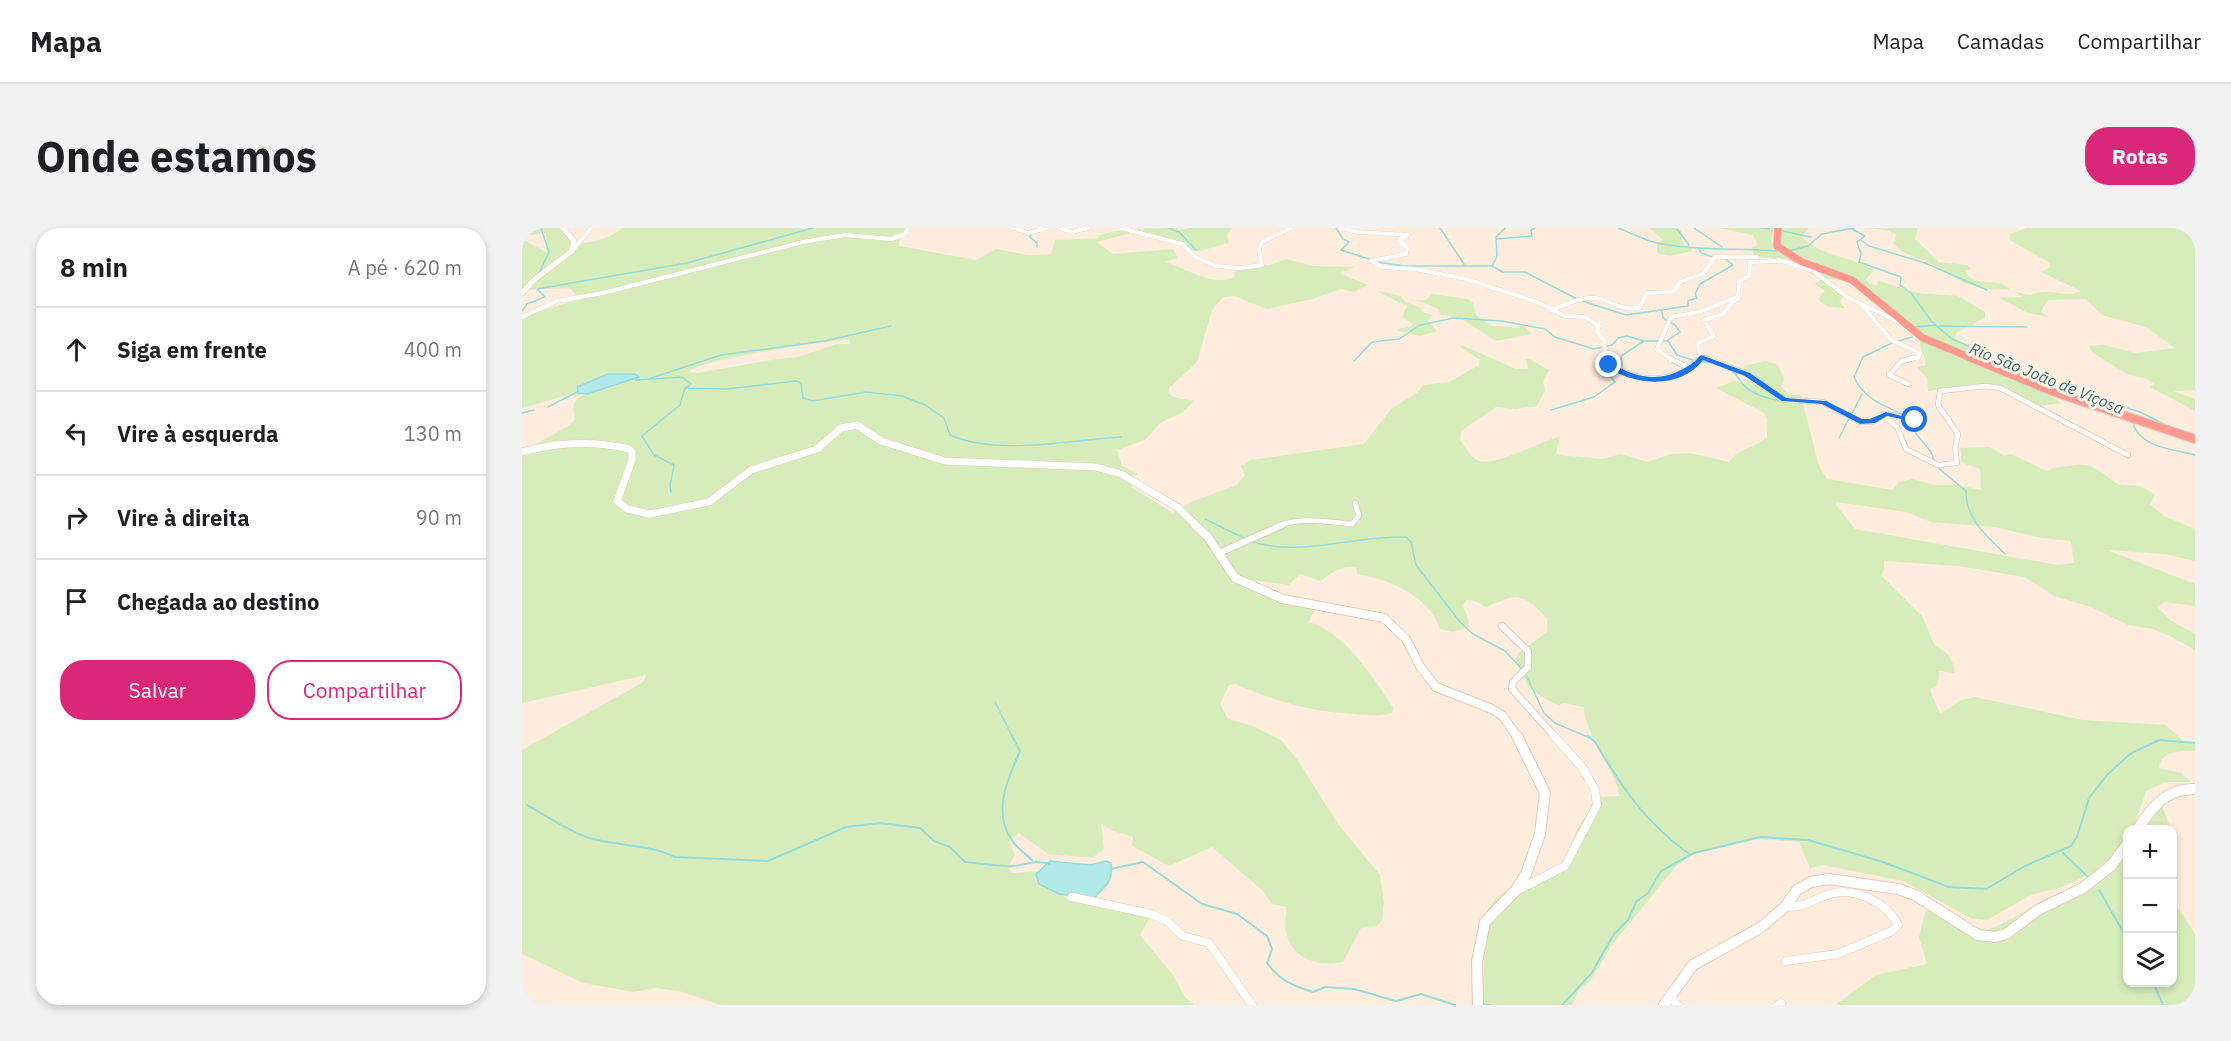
<!DOCTYPE html>
<html lang="pt">
<meta charset="utf-8">
<style>
:root{--surface:#fff;--page:#f2f2f2;--text:#202124;--muted:#757577;--line:#e0e0e0;--accent:#db2777}
body{margin:0;font-family:"IBM Plex Sans",sans-serif;background:var(--page);color:var(--text)}
.controls{position:absolute;right:18px;bottom:18px;display:grid;overflow:hidden;border-radius:12px;box-shadow:0 3px 9px #0003}
.controls button{width:54px;height:54px;display:grid;place-items:center;padding:0;border:0;border-bottom:2px solid var(--line);background:var(--surface);color:var(--text);font:30px sans-serif}
.stop{position:absolute;width:18px;height:18px;margin:-14px;border:4px solid #1a73e8;border-radius:50%;background:#fff}
.stop.end{background:#1a73e8;border-color:#fff;box-shadow:0 2px 6px #0008}
.list{margin:0;padding:0;list-style:none}
h2{display:flex;justify-content:space-between;align-items:center;height:78px;margin:0;padding:0 24px;font-size:26px}
h2 small{font-size:20px;font-weight:400;color:var(--muted)}
.list li{display:grid;grid-template-columns:39px 1fr auto;gap:18px;align-items:center;box-sizing:border-box;height:84px;padding:0 24px;border-top:2px solid var(--line)}
.list b{display:block;font-size:22px;white-space:nowrap}
.list em{font-size:20px;font-style:normal;color:var(--muted)}
.actions{display:flex;gap:12px;padding:18px 24px}
.actions a{flex:1;padding:14px 0;border:2px solid var(--accent);border-radius:24px;text-align:center;font-size:21px;color:var(--accent)}
.actions .main{background:var(--accent);color:#fff}
.icon{flex:none;width:33px;height:33px;fill:none;stroke:currentColor;stroke-width:2;stroke-linecap:round;stroke-linejoin:round}
.map{position:relative;flex:none;width:1673px;height:777px;overflow:hidden;border-radius:24px}
header{display:flex;align-items:center;gap:36px;box-sizing:border-box;height:84px;padding:0 30px;background:var(--surface);border-bottom:2px solid var(--line)}
header strong{font-size:28px}
nav{display:flex;gap:33px;margin-inline-start:auto;font-size:21px}
.intro{display:flex;align-items:center;justify-content:space-between;box-sizing:border-box;height:144px;padding:0 36px}
h1{margin:0;font-size:42px}
.button{padding:15px 27px;border-radius:24px;background:var(--accent);color:#fff;font-size:21px;font-weight:700}
main{display:flex;gap:36px;padding:0 36px}
aside{flex:1;background:var(--surface);border-radius:24px;box-shadow:0 3px 9px #0003}
.map>svg:first-child{display:block}
.green{fill:#d7ecbb;fill-rule:evenodd}
.water{fill:#b0e9e8;stroke:#95dcdc;stroke-width:1.5}
.lines{fill:none;stroke-linecap:round;stroke-linejoin:round}
.stream-far1{stroke:#95dcdc;stroke-width:1.5}
.stream{stroke:#95dcdc;stroke-width:2}
.street-far3-casing{stroke:#e5c8bc;stroke-width:4.5}
.street-far2-casing{stroke:#e5c8bc;stroke-width:6}
.street-far1-casing{stroke:#e5c8bc;stroke-width:8}
.street-casing{stroke:#e5c8bc;stroke-width:9}
.secondary-far3-casing{stroke:#eac8b8;stroke-width:6}
.secondary-far2-casing{stroke:#eac8b8;stroke-width:8}
.secondary-far1-casing{stroke:#eac8b8;stroke-width:10}
.secondary-casing{stroke:#eac8b8;stroke-width:12}
.highway-far1-casing{stroke:#d9cdcb;stroke-width:8}
.highway-casing{stroke:#d9cdcb;stroke-width:10}
.street-far3{stroke:#fff;stroke-width:4}
.street-far2{stroke:#fff;stroke-width:4.5}
.street-far1{stroke:#fff;stroke-width:6}
.street{stroke:#fff;stroke-width:8}
.secondary-far3{stroke:#fff;stroke-width:5}
.secondary-far2{stroke:#fff;stroke-width:7}
.secondary-far1{stroke:#fff;stroke-width:8}
.secondary{stroke:#fff;stroke-width:10}
.highway-far1{stroke:#ff998d;stroke-width:7}
.highway{stroke:#ff998d;stroke-width:8}
.route{fill:#1a73e8}
.labels{text-anchor:middle;dominant-baseline:central;stroke-width:6;stroke-linejoin:round;paint-order:stroke}
.far-water-label{font-size:16px;font-style:italic;fill:#347576;stroke:#fff1e5}
</style>
<header>
<strong>Mapa</strong>
<nav><a>Mapa</a><a>Camadas</a><a>Compartilhar</a></nav>
</header>
<div class="intro"><h1>Onde estamos</h1><a class="button">Rotas</a></div>
<main>
<aside>
<h2>8 min<small>A pé · 620 m</small></h2>
<ul class="list">
<li><svg class="icon" aria-label="ahead" viewBox="0 0 24 24"><path d="M12 20V5M6 11l6-6 6 6"/></svg><div><b>Siga em frente</b></div><em>400 m</em></li>
<li><svg class="icon" aria-label="left" viewBox="0 0 24 24"><path d="M17 20v-9H6M10 6l-5 5 5 5"/></svg><div><b>Vire à esquerda</b></div><em>130 m</em></li>
<li><svg class="icon" aria-label="right" viewBox="0 0 24 24"><path d="M7 20v-9h11M14 6l5 5-5 5"/></svg><div><b>Vire à direita</b></div><em>90 m</em></li>
<li><svg class="icon" aria-label="arrive" viewBox="0 0 24 24"><path d="M6 21V4h12l-3 4 3 4H6"/></svg><div><b>Chegada ao destino</b></div></li>
</ul>
<div class="actions"><a class="main">Salvar</a><a>Compartilhar</a></div>
</aside>
<div class="map">
<svg width="1673" height="777" viewBox="0 0 1673 777">
<rect width="100%" height="100%" fill="#feecdd"/>
<path class="green" d="M0 0H40C44 4 49 12 54 14 65 18 93 8 100 0H385L377 14 378 18 454 32 474 21 507 27 529 26 533 12 578 10 575 8C598 0 628 0 655 0V3L667 0H710L705 7 707 15C695 17 678 25 668 23L664 15 616 3 575 14 591 26 651 21 656 30 642 34C664 39 689 60 712 49L713 43 735 37H748L764 31 791 38 833 39 817 45 846 57 832 64 819 61 790 71 745 81 712 68 701 69 690 82 675 134 647 160 646 165 651 169 672 173 661 184 638 195 623 212 595 222 600 238 616 246 611 249 609 259 651 285 669 274 715 257 723 247 719 238 728 232 842 216 869 181 896 164 901 157 927 154 957 137 958 132 938 119 940 117 994 141H1006L1004 131H1007L1027 142 1021 154 1023 162 1015 178 994 181 974 179 939 203 938 212C943 218 947 227 953 231 968 243 1019 212 1038 209L1034 225 1038 227 1080 231 1099 226 1125 234 1149 226 1168 225 1207 234C1218 219 1232 221 1245 209V191L1242 185 1194 160 1212 153 1224 156 1227 146 1222 143V138L1244 133 1256 137 1262 151 1259 159 1268 167H1279L1297 238 1305 251 1371 262 1376 255 1390 251 1413 257H1436L1459 262 1458 241 1440 235 1438 220 1468 219 1483 228 1489 226 1525 243C1534 238 1539 239 1548 238 1571 233 1576 243 1594 255 1604 261 1614 251 1633 267L1628 276 1642 288 1673 301V333L1643 326 1585 322 1673 356V378L1643 374 1635 379 1648 392 1673 406V422L1648 408 1630 401 1606 397 1569 379 1532 368 1502 349 1437 338 1362 333V342L1359 347 1400 388 1412 416 1426 426 1432 438V445L1417 443 1416 456 1408 462 1418 486 1439 472 1453 469 1561 492 1644 497 1661 513 1673 514V523C1657 524 1642 521 1636 540L1659 545 1669 554H1643L1624 563 1611 601 1606 602 1605 608 1590 629 1569 646 1540 659 1509 667 1465 692 1450 691 1381 653 1301 637 1288 640 1277 614 1237 611 1174 625 1155 637 1090 717 1068 753 1057 761 1050 777H960L964 687C974 654 1016 657 1039 635 1049 625 1048 614 1055 602 1061 591 1070 583 1071 569L1098 568C1092 542 1060 499 1062 479L1042 475 1037 477C1013 468 1000 457 994 431L997 425 1025 404V390C996 362 997 366 964 379L951 372H945L941 377 947 394 945 400 931 404 918 401C907 367 867 352 836 346L834 340C823 336 807 345 799 353L778 346 767 357 723 351 756 366 797 376 786 394C821 402 853 451 871 480L870 485C857 489 843 487 829 486 785 483 754 473 713 456L707 457 698 476 706 491 731 498 759 512 774 530 816 596 858 647 862 674 860 692 855 698 839 700 821 734C796 739 769 731 764 703 762 695 765 687 764 679L750 676 741 663 690 619 647 638 610 618 611 609 589 602 579 595 582 621 570 630 526 626 497 605 487 614 493 627 486 639 490 645 517 643 546 672 620 686 627 691 618 707 650 746 663 769 672 777H199L157 763 134 760 112 764 61 755 0 726V522L116 457 122 453 124 447 0 475V224L48 197 53 191C52 186 51 180 52 176 55 162 104 157 116 147L86 146 55 159 54 162 59 167 53 169 49 166 0 180V88L77 66 54 67 48 60 0 62V11L24 24V5L0 8ZM326 111 329 116H315L276 129 255 131 176 145 167 144C175 131 302 114 326 111ZM1314 274 1384 284 1409 294 1472 299 1520 310 1549 313 1552 335 1536 337 1333 301 1314 277Z
M1127 0H1153L1159 3 1161 16 1169 19 1170 23 1148 28 1135 25V16L1140 11Z
M1197 0H1252L1249 13 1257 23 1320 50 1305 51 1323 68 1317 73 1323 80 1307 79 1298 74 1297 70 1303 63 1293 56 1299 52 1295 48 1254 31 1232 28 1230 19 1236 17 1231 7Z
M1259 0H1287L1280 9C1301 30 1324 26 1350 41L1352 42 1344 51 1347 56 1356 57 1355 53 1360 54 1395 65 1436 68 1463 84V90L1434 105 1433 110 1452 120 1485 130 1482 132 1501 148 1400 107 1346 60 1273 28 1256 16Z
M1344 0H1396L1393 11 1417 34 1445 37 1449 41 1443 43C1453 62 1477 47 1488 62L1464 61 1442 55 1406 34 1380 24 1371 15 1374 7 1368 3Z
M1505 0H1673V162L1651 163 1673 171V183L1628 159 1632 156 1625 151 1605 146 1571 125 1567 118 1582 117 1613 125 1653 120 1624 99 1580 87 1564 71 1526 72 1519 83 1525 89 1506 85 1477 70 1501 69 1493 64 1509 67C1530 58 1541 72 1559 63L1519 44 1528 39V35L1488 12V6Z
M860 63C874 66 890 74 904 72L910 66 946 71 951 75 954 87 970 98 998 100 997 98 1001 97 1010 106 974 113 939 91 918 86 917 82C905 74 892 73 878 68L884 74 899 80 900 84 911 87 906 93 915 103 898 108 876 103 875 101 888 99 891 96 880 89 885 78 856 64Z
M1397 111 1510 156 1539 175 1512 179 1476 160 1433 159 1406 163 1405 150 1395 139 1404 137Z
M1640 578 1649 601 1622 602Z
M1605 621 1606 754H1650L1651 672 1673 706V777H1313L1354 747 1405 736 1397 709 1404 681C1424 690 1444 699 1466 701 1476 701 1515 675 1527 669 1539 663 1555 670 1568 662 1582 654 1596 635 1605 621Z"/>
<path class="water" d="M86 146H113L117 149 65 166 56 165 55 159Z
M528 633 568 637 584 633 589 635C592 653 583 659 571 671L537 666 517 656 514 646Z"/>
<g class="lines">
<path class="stream-far1" d="M646 0 657 4 674 22
M814 0 821 11 827 14 819 22 847 31
M918 0 942 36
M1096 0C1110 5 1125 14 1140 16 1178 23 1217 20 1255 23
M1172 0 1200 19
M1239 0 1247 1
M1155 1 1167 17
M1330 1 1343 8 1335 14 1339 26 1337 34 1379 49 1378 57 1389 65 1410 94 1430 111 1535 157 1618 184 1642 196
M1260 3 1289 9
M0 5 9 0
M509 5 508 9 515 15V19
M975 11 1010 8 1009 2 1013 0
M1339 12 1347 18 1403 35 1465 62
M1177 21 1179 25 1191 29
M1267 23 1286 18 1300 6 1332 0
M855 34 883 38H970L981 44H1003L1055 71
M970 38 975 29 974 9 983 0
M16 47 27 24 19 0
M15 61 165 35 291 0
M1060 73 1104 87 1166 78V73L1175 70 1173 66 1178 56 1211 37 1202 30
M0 83 5 76 23 69 16 62
M1417 98 1505 99
M1394 99 1414 97
M1146 113 1155 127 1174 133
M1377 113 1390 109
M1372 114 1341 129 1332 149C1341 171 1363 178 1384 188
M832 133 850 114 877 111 898 97 932 90 980 93 1023 101 1033 109 1072 121 1090 117 1096 110 1105 108 1122 113
M1178 134H1189
M1207 141C1215 146 1215 148 1220 155 1229 167 1247 171 1261 173
M129 150 199 127 302 113 369 98
M114 152 160 149 169 156 163 160 158 177 120 208 132 227 152 237 148 257 149 264
M163 160 204 161 274 153 279 155 281 170 290 173 344 164 380 168 403 177 422 190 428 207C476 228 548 212 599 209
M26 179 55 164
M1029 182 1072 169 1093 154 1086 146 1100 137 1099 128 1122 113H1145L1158 104 1153 97 1141 90 1140 84
M0 185 12 182
M1384 193 1409 224 1412 232
M1611 195C1618 220 1651 221 1673 227
M1317 210 1340 166
M1415 239 1444 263C1444 292 1464 307 1483 326
M683 291 724 311
M729 313C775 330 835 307 884 309L889 314 894 337 938 394 951 406 983 423 1000 441
M1003 445 1022 485 1033 495 1068 510
M473 474 491 510"/>
<path class="stream" d="M490 508 498 523C486 550 470 584 490 612 494 620 504 626 510 632
M1066 508 1073 514C1101 561 1122 593 1167 626
M5 577C25 588 46 603 67 610 95 618 127 616 153 629L246 633 324 599 358 595 398 600 412 613 428 619 443 634C454 635 483 639 491 638 509 637 507 631 528 636
M1541 625 1567 650
M589 641 621 634 680 676 715 686 745 708 750 721 745 735C757 752 771 758 791 764L803 759 832 761 874 773 899 766 933 777
M1577 662 1606 712
M1631 754 1641 777
M959 776 968 777
M1040 777 1069 746 1092 706 1106 692 1114 674 1126 665 1139 643 1172 625 1238 609 1286 612 1361 634 1427 659 1464 661 1503 638 1549 618 1555 609 1567 570 1585 547 1608 526 1637 512 1673 515"/>
<defs>
<path id="street-far3" d="M493 0 506 5 525 0
M538 0 550 4 566 0
M599 0 660 16 673 29 694 38 718 40 740 37 737 21 740 14 769 0
M819 0 836 4 886 7 877 12 885 20 884 26 849 33 860 39 893 41 944 51 1015 74 1043 88 1063 89 1077 98 1075 103 1082 113 1084 132
M51 22 69 0
M1257 32 1290 42 1325 69 1377 94
M1339 76 1369 112 1398 125 1397 129 1385 132
M1029 82C1041 78 1054 71 1066 70 1084 67 1099 86 1118 79L1125 65 1151 64 1158 54 1182 45 1193 29H1235
M0 89 35 73 81 65 281 14 323 7 369 11 383 6 386 0
M1179 129 1187 132
M1149 132 1135 121 1149 89 1177 84 1217 68
M1178 132 1176 115 1192 108 1182 92 1201 86 1210 74 1216 71 1217 53 1227 48 1228 34 1258 33"/>
<path id="street-far2" d="M1084 130 1085 136C1109 149 1133 157 1159 144 1166 140 1173 137 1178 130
M1147 130 1167 140
M1183 130 1226 146 1263 172 1301 174 1338 194H1350L1364 186 1393 192
M1386 156 1367 147 1380 133 1391 130
M1361 187 1375 199 1384 221 1416 237 1435 235 1433 220 1436 206 1416 177 1418 163 1464 158 1478 160 1606 227
M756 298C779 288 806 294 830 296L837 287 833 275"/>
<path id="street-far1" d="M697 325 760 297
M980 398 1006 423V439L991 454 990 461 1034 510"/>
<path id="street" d="M996 662 1043 638 1075 577 1073 562 1060 539 1032 508
M550 669 629 686 645 693 661 708 687 715 730 777
M1263 679C1286 680 1292 669 1312 665 1335 660 1366 676 1376 697L1370 703 1316 726 1264 733
M1148 768 1156 777
M1256 777 1259 775"/>
<path id="secondary-far3" d="M0 65 13 51 50 23 52 13 41 0"/>
<path id="secondary-far2" d="M0 224C36 214 70 212 107 221L110 224V232L95 273 105 281 128 286 187 274 229 242 295 221 319 200 335 197 359 213 423 233 574 239 599 246 655 279 675 298"/>
<path id="secondary-far1" d="M673 297 686 309 713 350 761 371 862 390 884 411 899 440 914 459 970 481 981 488 996 510"/>
<path id="secondary" d="M1615 602C1630 579 1643 561 1673 561
M956 777 955 734 963 694 994 662 1004 646 1018 606 1023 565 995 508
M1142 777 1171 737 1238 700 1263 679 1275 662 1289 654 1307 651 1376 661 1393 667 1456 707 1473 709 1484 706 1516 682 1561 660 1590 637 1606 615"/>
<path id="highway-far1" d="M1256 0 1255 18 1280 34 1330 52 1401 110 1454 132"/>
<path id="highway" d="M1450 130 1532 164 1673 211"/>
</defs>
<use href="#street-far3" class="street-far3-casing"/>
<use href="#street-far2" class="street-far2-casing"/>
<use href="#street-far1" class="street-far1-casing"/>
<use href="#street" class="street-casing"/>
<use href="#secondary-far3" class="secondary-far3-casing"/>
<use href="#secondary-far2" class="secondary-far2-casing"/>
<use href="#secondary-far1" class="secondary-far1-casing"/>
<use href="#secondary" class="secondary-casing"/>
<use href="#highway-far1" class="highway-far1-casing"/>
<use href="#highway" class="highway-casing"/>
<use href="#street-far3" class="street-far3"/>
<use href="#street-far2" class="street-far2"/>
<use href="#street-far1" class="street-far1"/>
<use href="#street" class="street"/>
<use href="#secondary-far3" class="secondary-far3"/>
<use href="#secondary-far2" class="secondary-far2"/>
<use href="#secondary-far1" class="secondary-far1"/>
<use href="#secondary" class="secondary"/>
<use href="#highway-far1" class="highway-far1"/>
<use href="#highway" class="highway"/>
</g>
<path class="route" d="M1179 127 1228 145 1264 170 1304 173 1340 191H1348L1364 184 1396 192 1393 194 1365 188 1353 195 1338 196 1300 176 1260 173 1223 148 1181 132C1159 162 1109 158 1083 137L1089 135C1118 152 1141 155 1169 136 1173 134 1175 130 1179 127Z"/>
<g class="labels">
<g class="far-water-label">
<text transform="translate(1525 150) rotate(22)">Rio São João de Viçosa</text>
</g>
</g>
</svg>
<div class="controls">
<button>+</button>
<button>−</button>
<button><svg class="icon" aria-label="layers" viewBox="0 0 24 24"><path d="M12 4l9 5-9 5-9-5zM3 14l9 5 9-5"/></svg></button>
</div>
<div class="stop" style="left:1393px;top:192px"></div>
<div class="stop end" style="left:1087px;top:137px"></div>
</div>
</main>
